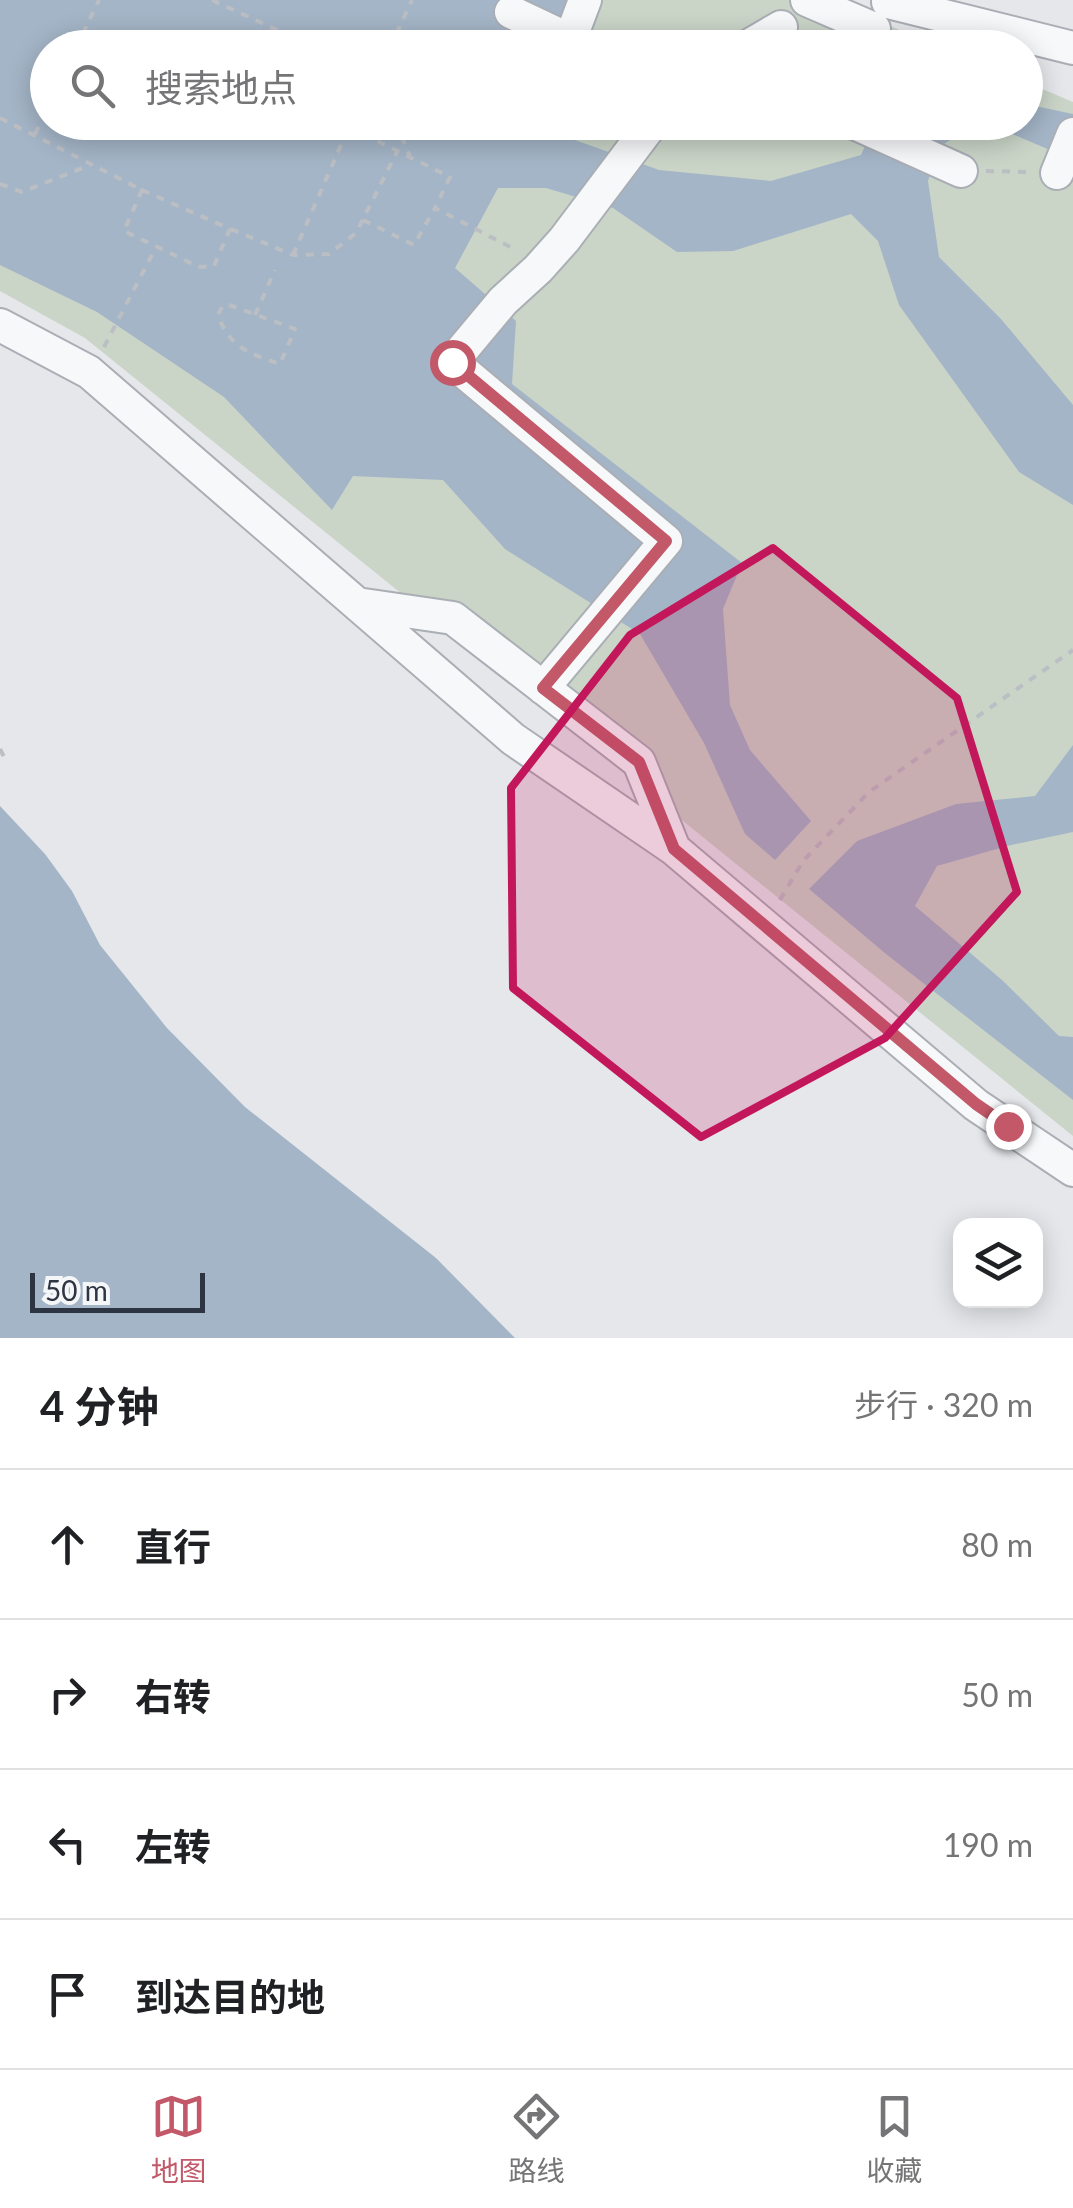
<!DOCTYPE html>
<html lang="zh">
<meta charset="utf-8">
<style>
:root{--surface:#fff;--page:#f2f2f2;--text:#202124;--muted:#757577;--line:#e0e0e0;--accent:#c25868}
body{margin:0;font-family:Lato,"Noto Sans SC",sans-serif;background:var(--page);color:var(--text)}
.controls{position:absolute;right:30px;bottom:30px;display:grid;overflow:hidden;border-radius:20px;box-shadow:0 5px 25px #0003}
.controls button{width:90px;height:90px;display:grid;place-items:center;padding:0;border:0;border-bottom:2px solid var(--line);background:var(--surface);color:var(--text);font:50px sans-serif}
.scale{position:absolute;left:30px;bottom:25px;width:175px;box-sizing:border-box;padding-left:10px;border:5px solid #2e3542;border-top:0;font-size:28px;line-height:35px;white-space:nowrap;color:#2e3542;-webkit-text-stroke:8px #f4f6f8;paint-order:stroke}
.stop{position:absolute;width:30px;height:30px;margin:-22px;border:8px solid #c25868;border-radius:50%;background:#fff}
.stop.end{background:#c25868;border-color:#fff;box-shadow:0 2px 10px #0008}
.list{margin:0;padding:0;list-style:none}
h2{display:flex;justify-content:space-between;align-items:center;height:130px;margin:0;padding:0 40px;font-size:42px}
h2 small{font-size:32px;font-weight:400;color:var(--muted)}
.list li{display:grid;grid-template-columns:65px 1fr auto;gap:30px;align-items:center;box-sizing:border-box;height:150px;padding:0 40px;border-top:2px solid var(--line)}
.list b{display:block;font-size:38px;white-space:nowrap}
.list em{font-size:32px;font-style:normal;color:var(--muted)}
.icon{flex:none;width:55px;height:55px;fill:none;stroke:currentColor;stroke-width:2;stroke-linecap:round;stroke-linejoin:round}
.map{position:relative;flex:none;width:1073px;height:1338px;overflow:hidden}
.search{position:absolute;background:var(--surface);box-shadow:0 5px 25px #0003;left:30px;right:30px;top:30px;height:110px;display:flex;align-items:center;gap:25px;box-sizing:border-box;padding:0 35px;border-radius:55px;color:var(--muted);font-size:38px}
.sheet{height:730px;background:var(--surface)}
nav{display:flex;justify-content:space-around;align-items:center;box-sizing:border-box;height:140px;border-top:2px solid var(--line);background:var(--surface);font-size:28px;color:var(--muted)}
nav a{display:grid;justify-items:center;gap:5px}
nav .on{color:var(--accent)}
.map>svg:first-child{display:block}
.green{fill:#cad4c7}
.water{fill:#a4b5c7}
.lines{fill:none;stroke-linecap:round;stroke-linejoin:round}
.minor-casing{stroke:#aaaeb5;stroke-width:36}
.path{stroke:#bbbec3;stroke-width:4;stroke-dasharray:8 8;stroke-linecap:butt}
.minor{stroke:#f7f8fa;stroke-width:32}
.route{stroke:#c25868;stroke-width:12}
.marked{fill:#c2185b;fill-opacity:0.2;stroke:#c2185b;stroke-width:8;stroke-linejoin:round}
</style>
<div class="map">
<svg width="1073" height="1338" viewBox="0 0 1073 1338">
<rect width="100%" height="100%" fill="#e5e7eb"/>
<path class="green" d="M0 0H827L941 47 48 48V122H1026V82L1073 102V1136L85 338 0 291Z"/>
<path class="water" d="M0 0H574L561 47 48 48V122L544 123 561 135 659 170 771 181 861 155 875 123 1026 122V104L1073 114V160L996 127 965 130 938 148 928 181 939 257 1001 319 1073 405V505L1019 472 899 305 878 241 851 214 733 251 677 252 613 208 546 188H498L455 268 516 321 512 384 742 563 723 609 730 705 750 750 811 821 775 860 745 834 704 743 640 634 505 549 443 480 353 476 332 510 224 397 97 312 0 265Z
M1073 745V832L1011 845 937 866 915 906 1002 980 1059 1036 1073 1037V1100L886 954 809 889 857 841 956 804 1035 796Z
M0 806 45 854 72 891 100 945 167 1028 245 1107 436 1258 515 1338H0Z"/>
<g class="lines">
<defs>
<path id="minor" d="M807 0 874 29
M888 2 1073 48
M511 12 570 40 585 0
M745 48 781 27
M852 122 961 171
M1057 173 1073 134
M0 325 89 372 513 739 674 849 976 1105 1073 1170
M357 604 453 618 639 762 674 849
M543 688 666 541 452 362 503 301 538 269 564 240 653 122"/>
</defs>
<use href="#minor" class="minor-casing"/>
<path class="path" d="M212 0 316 48
M76 48 99 0
M390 48 412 0
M0 118 142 190
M395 122 410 156
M349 127 450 177 435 208
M35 134 48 108
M986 171 1031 172
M0 184 22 192 90 165
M142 190 230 229 214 266 199 267 124 231Z
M363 220 414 245 435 208 516 250
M231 229 293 255 329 254 356 233 398 150
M293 255 351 122
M229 305 295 329 280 364C250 354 229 347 218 315L222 307Z
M255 315 275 270
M104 347 155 249
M0 749 5 759
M780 900 803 861 869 792 1073 650"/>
<use href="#minor" class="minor"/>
</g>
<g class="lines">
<path class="route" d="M452 362 666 541 543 688 639 762 674 849 976 1104 1008 1126"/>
</g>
<path class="marked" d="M773 548 957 698 1017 892 885 1038 701 1137 513 988 511 788 630 635Z"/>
</svg>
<div class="controls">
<button><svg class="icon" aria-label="layers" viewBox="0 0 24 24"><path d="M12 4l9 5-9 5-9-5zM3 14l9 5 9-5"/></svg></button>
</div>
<div class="scale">50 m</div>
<div class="stop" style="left:452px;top:362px"></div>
<div class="stop end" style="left:1008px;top:1126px"></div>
<div class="search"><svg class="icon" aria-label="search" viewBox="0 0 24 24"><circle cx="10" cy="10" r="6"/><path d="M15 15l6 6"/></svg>搜索地点</div>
</div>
<section class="sheet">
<h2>4 分钟<small>步行 · 320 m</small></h2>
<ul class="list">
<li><svg class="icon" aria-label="ahead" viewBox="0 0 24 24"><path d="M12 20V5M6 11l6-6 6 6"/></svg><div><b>直行</b></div><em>80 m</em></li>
<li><svg class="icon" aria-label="right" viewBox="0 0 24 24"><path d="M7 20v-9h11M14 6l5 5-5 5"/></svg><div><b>右转</b></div><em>50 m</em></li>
<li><svg class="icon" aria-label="left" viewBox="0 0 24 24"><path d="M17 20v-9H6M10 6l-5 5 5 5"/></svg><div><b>左转</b></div><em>190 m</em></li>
<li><svg class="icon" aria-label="arrive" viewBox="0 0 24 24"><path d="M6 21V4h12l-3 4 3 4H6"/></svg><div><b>到达目的地</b></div></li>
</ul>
</section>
<nav>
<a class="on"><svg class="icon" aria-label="map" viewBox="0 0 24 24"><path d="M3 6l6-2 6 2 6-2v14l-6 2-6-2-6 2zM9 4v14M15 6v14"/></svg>地图</a>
<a><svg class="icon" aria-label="directions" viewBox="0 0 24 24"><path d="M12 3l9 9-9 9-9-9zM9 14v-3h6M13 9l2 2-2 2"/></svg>路线</a>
<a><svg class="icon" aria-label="saved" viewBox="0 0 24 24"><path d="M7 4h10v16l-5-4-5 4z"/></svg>收藏</a>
</nav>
